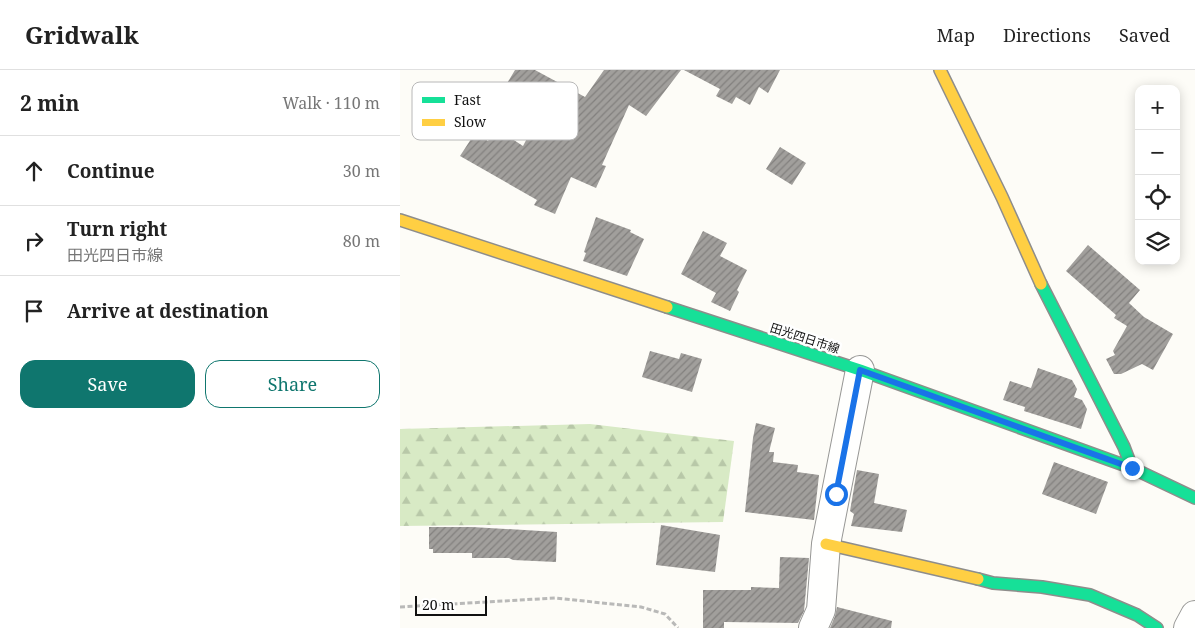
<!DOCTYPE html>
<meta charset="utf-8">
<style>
:root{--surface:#fff;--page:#f6f6f6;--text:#222;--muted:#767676;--line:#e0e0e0;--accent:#0f766e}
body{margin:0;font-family:"Noto Serif","Noto Sans JP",serif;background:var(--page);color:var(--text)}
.controls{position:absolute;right:15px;top:15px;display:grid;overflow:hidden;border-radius:10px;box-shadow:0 2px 12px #0003}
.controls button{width:45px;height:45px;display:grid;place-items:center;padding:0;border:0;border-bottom:1px solid var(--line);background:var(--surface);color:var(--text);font:25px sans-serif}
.scale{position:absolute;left:15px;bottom:12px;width:72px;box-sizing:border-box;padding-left:5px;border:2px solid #111;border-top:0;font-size:14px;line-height:18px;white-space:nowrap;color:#111;-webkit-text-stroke:4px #fff;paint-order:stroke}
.stop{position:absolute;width:15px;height:15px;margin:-11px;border:4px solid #1a73e8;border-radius:50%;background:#fff}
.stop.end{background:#1a73e8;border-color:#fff;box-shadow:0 1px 5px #0008}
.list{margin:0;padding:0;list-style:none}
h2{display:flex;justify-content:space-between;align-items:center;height:65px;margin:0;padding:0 20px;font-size:21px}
h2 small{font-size:16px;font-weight:400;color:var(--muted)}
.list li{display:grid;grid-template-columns:32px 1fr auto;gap:15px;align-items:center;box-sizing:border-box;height:70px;padding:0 20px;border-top:1px solid var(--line)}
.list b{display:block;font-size:19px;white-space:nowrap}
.list p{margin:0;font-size:16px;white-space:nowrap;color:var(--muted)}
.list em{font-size:16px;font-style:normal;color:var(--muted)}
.actions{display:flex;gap:10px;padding:15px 20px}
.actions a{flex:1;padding:11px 0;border:1px solid var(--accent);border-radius:15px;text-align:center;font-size:18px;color:var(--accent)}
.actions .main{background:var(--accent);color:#fff}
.icon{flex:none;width:28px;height:28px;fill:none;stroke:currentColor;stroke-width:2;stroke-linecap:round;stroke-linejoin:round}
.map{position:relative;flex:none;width:795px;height:558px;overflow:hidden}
header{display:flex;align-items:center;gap:30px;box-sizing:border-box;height:70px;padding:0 25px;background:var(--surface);border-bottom:1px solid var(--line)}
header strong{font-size:24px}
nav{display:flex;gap:28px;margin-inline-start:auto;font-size:18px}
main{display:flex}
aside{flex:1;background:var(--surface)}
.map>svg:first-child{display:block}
.forest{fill:url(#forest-firs)}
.building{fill:url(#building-hatch)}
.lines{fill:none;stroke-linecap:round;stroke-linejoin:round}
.street-casing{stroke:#979795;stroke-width:30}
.fast-casing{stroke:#8e8d8b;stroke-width:14}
.slow-casing{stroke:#8e8d8b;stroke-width:14}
.path{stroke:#b9b9b8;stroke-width:3;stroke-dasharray:5 2.5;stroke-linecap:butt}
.street{stroke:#fffffe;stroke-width:28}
.fast{stroke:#16e098;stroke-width:11}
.slow{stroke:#ffcf43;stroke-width:11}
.route{stroke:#1a73e8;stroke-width:6}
.labels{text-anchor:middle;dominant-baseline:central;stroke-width:5;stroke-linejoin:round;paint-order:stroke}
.street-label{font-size:12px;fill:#111;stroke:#fff}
.key{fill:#fff;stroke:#b8b8b8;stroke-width:1}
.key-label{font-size:14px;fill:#111}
</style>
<header>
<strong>Gridwalk</strong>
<nav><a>Map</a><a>Directions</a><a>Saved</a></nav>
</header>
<main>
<aside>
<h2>2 min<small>Walk · 110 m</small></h2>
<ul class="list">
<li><svg class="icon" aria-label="ahead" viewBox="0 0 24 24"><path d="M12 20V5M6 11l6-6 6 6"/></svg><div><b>Continue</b></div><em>30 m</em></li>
<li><svg class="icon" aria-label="right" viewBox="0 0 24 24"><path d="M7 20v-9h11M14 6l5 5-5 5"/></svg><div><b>Turn right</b><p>田光四日市線</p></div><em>80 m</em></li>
<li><svg class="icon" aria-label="arrive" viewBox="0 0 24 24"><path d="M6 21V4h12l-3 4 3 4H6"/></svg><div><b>Arrive at destination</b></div></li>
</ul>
<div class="actions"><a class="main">Save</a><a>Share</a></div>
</aside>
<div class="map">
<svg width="795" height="558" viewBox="0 0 795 558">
<defs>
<pattern id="forest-firs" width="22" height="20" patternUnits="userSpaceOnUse" patternTransform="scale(1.25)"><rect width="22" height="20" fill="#d8eac5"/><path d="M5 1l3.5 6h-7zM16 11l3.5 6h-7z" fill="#b8c8a8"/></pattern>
<pattern id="building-hatch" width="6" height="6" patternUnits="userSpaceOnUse" patternTransform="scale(1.25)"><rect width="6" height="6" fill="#a19f9c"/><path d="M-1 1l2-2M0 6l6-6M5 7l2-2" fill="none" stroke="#82807e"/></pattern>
</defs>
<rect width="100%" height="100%" fill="#fdfcf7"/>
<path class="forest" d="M190 354 334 371 323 452 0 456V359Z"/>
<path class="building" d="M115 0H135L185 27 204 0H281L246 46 229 35 202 95 206 96 196 118 171 107 155 144 134 135 137 130 60 86 75 63 88 71 91 66 98 70 103 63 123 76 141 42 117 29 120 23 106 15Z
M284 0H380L368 23 359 17 350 35 336 27 332 34 316 26 320 19Z
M380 77 406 93 392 115 366 99Z
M196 147 231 160 230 162 244 169 227 206 183 191 186 183 184 182Z
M303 161 327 173 320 186 347 200 337 220 339 222 330 241 311 232 316 223 281 204Z
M688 175 740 220 729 233 744 247 773 264 753 300 742 294 721 304H714L706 289 715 285 713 281 727 256 714 248 716 245 666 201Z
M250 281 279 289 281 283 302 289 292 322 242 307Z
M638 298 672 310 677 319 674 327 682 330 687 339 681 359 624 341 625 337 603 330 610 311 631 318Z
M356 353 375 358 369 382H374L373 392 398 395 397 402 419 405 414 450 345 442 353 368Z
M654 392 708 412 696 444 642 424Z
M457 400 479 404 474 433 507 440 502 462 451 456 454 444 450 441Z
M261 455 320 465 315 502 256 495Z
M29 457H72L157 462 156 492 113 490 109 488H72V483H33V479H29Z
M380 487 409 488 404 541 398 553 324 552V558H303V520H351V517L379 518Z
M437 537 492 551 491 558H430L435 546Z"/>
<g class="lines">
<defs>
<path id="street" d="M413 558 421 540 426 474 460 300
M788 558 795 545"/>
<path id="fast" d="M641 214 724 377 732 398
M267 237 460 300 732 398 795 428
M578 509 593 513 642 517 690 525 737 545 757 558"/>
<path id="slow" d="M540 0 602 127 641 214
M0 150 267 237
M426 474 578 509"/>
</defs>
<use href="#street" class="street-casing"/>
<use href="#fast" class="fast-casing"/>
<use href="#slow" class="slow-casing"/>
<path class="path" d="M0 537 155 528 241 537 265 544 278 558"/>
<use href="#street" class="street"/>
<use href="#fast" class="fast"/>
<use href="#slow" class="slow"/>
</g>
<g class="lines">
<path class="route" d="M436 424 460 300 732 398"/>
</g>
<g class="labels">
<g class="street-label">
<text transform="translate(405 268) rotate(18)">田光四日市線</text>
</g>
</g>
<rect x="12" y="12" width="166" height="58" rx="8" class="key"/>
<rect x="22" y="27" width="23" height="6" fill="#16e098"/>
<rect x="22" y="49" width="23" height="7" fill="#ffcf43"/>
<g class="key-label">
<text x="54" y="35">Fast</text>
<text x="54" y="57">Slow</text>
</g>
</svg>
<div class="controls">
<button>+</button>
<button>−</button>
<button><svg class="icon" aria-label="locate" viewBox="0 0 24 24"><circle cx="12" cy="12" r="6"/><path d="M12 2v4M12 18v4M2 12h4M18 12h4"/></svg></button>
<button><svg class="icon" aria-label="layers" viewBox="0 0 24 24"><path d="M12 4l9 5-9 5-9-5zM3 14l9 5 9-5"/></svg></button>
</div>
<div class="scale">20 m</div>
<div class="stop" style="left:436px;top:424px"></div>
<div class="stop end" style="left:732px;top:398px"></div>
</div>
</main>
